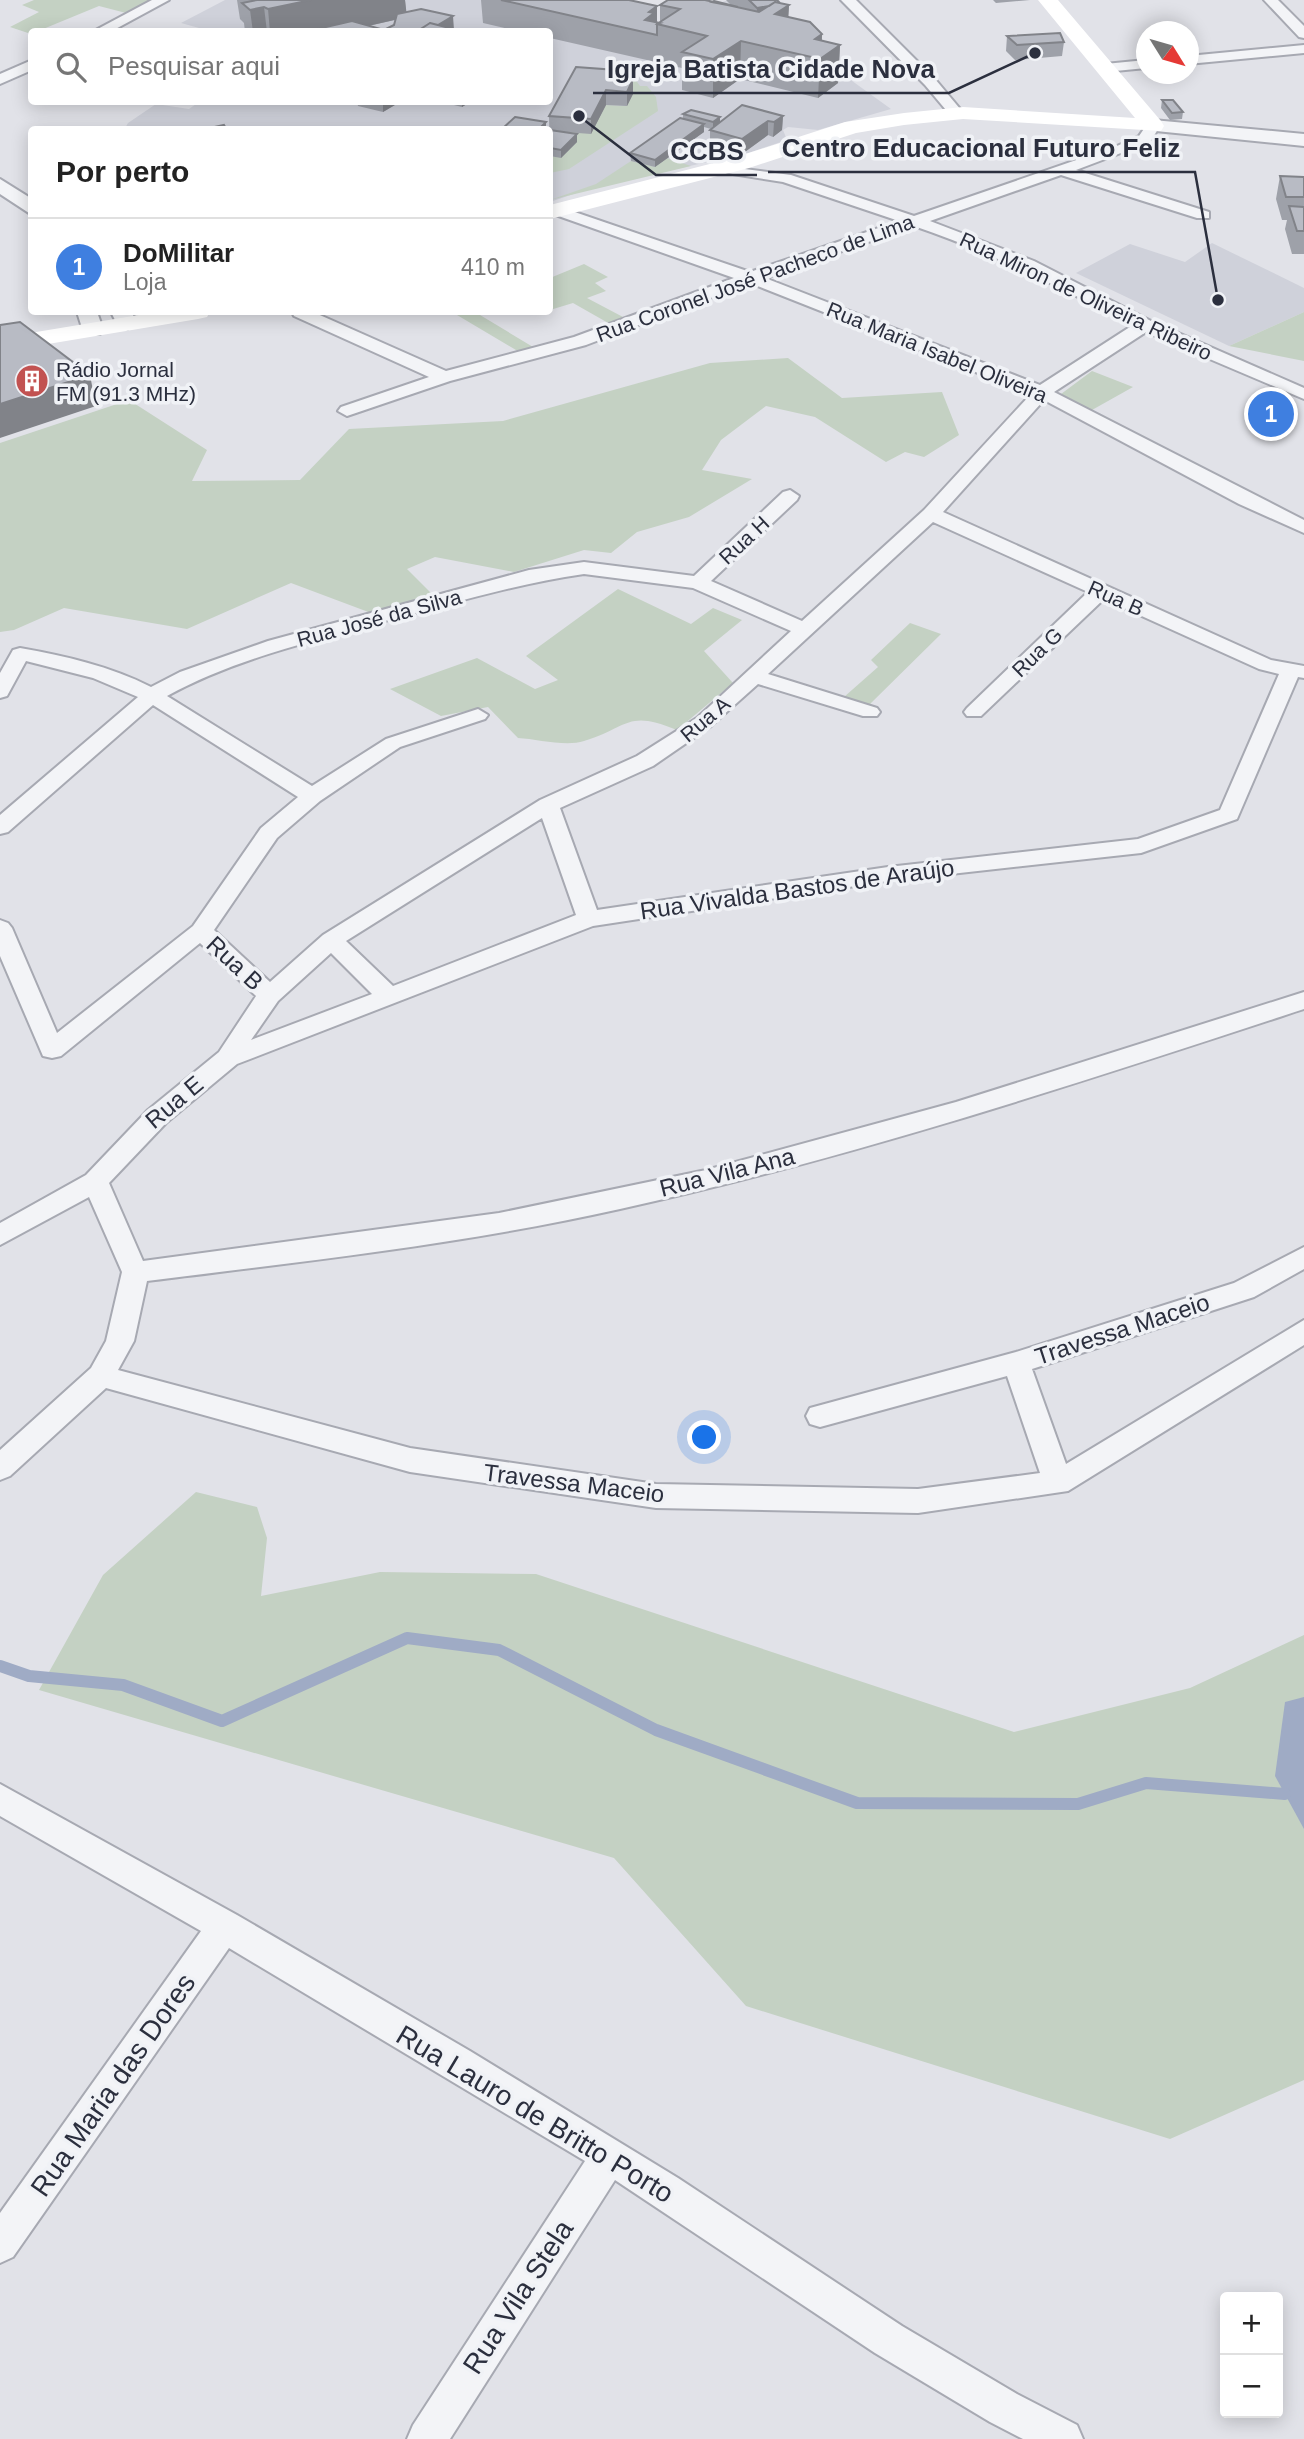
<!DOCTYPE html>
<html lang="pt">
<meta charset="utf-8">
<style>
:root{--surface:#fff;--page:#f2f2f2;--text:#222;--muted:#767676;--line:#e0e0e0;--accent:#db2777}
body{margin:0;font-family:Helvetica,sans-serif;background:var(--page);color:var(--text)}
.controls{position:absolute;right:21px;bottom:21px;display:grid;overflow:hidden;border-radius:7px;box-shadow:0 4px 18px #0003}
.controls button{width:63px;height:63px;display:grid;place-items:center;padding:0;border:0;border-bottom:2px solid var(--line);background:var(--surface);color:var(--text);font:35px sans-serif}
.compass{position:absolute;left:1136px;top:21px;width:63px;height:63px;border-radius:50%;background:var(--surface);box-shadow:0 4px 18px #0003;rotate:127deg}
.you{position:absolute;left:705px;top:1438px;width:24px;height:24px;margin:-18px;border:5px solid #fff;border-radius:50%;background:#1a73e8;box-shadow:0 0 0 10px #1a73e833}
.badge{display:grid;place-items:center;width:46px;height:46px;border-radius:50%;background:var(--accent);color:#fff;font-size:23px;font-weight:700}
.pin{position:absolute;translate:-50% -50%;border:4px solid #fff;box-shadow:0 2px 7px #0006}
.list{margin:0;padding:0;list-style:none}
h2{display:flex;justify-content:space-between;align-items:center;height:91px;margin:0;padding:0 28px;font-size:30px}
h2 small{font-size:23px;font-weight:400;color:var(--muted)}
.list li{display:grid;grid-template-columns:46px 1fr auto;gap:21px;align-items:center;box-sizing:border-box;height:98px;padding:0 28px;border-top:2px solid var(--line)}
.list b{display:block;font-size:26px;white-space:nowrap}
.list p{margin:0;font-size:23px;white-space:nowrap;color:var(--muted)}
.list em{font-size:23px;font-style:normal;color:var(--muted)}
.icon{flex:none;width:38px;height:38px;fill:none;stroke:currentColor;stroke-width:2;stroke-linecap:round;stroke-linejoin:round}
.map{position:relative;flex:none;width:1304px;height:2439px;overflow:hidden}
.search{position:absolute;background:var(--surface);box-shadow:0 4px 18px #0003;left:28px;top:28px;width:525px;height:77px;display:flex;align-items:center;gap:18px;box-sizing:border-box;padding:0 24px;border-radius:7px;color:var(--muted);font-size:26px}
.panel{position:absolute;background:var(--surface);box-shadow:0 4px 18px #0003;left:28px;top:126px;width:525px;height:189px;border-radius:7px}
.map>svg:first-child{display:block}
.built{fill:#cfd1da}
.green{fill:#c4d1c3}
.water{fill:#9fabc5}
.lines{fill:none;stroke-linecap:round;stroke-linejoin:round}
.stream{stroke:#9fabc5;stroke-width:12}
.minor-casing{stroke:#a7a9b2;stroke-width:4}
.tertiary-casing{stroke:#a7a9b2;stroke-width:4}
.minor{fill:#f3f4f7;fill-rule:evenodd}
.tertiary{fill:#f3f4f7;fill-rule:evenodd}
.secondary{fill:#fff;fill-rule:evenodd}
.wall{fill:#9ea1a9;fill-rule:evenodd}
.shaded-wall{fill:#818389}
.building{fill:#b8bbc4;stroke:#818389;stroke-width:2}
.labels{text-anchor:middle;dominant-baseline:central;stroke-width:7;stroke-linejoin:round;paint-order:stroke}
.far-street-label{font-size:21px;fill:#2b2f3e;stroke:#f0f2f6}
.far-poi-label{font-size:21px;fill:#2b2f3e;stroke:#f0f2f6;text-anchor:start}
.street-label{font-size:24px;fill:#2b2f3e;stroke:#f0f2f6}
.near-street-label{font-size:28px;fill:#2b2f3e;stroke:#f0f2f6}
.leader{fill:none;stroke:#2b2f3e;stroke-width:2.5}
.callout-dot{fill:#2b2f3e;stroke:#f0f2f6;stroke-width:2.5}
.callout-label{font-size:26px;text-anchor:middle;font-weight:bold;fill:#2b2f3e;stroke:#f0f2f6;stroke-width:7;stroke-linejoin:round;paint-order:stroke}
</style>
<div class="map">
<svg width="1304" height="2439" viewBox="0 0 1304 2439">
<rect width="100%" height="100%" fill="#e1e2e8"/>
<path class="built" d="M225 0H591L658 25 728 0 830 65 891 109 818 130 788 127 783 130 787 140 748 153 591 188 550 202V130H124L128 123 156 104 189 109 199 102H550V32H199V28L181 23Z
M1212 243 1304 288V312L1229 346 1076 273 1130 244 1185 262Z"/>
<path class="green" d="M34 0H152L126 13 99 6 31 34 10 27 39 12 22 5Z
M627 76 635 79 640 86H647L656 97 658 111 569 169 550 173V156L561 157 550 131 606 105 627 106 607 77Z
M667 158 691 166 550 200 596 184 631 161 655 167Z
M584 264 608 277 595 283 606 291 587 298 623 317 610 324 573 303 550 310V278Z
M467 312H475L538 350 521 353 457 315Z
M1304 312V361L1229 346Z
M788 358 842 398 942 392 959 435 924 457 905 452 886 462 815 417 766 406 721 440 702 470 752 479 689 517 637 532 611 553 584 550 514 572 435 557 407 569 433 595 371 613 291 583 187 629 64 608 14 630 0 632V443L129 400 207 450 192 481 300 480 349 429 503 421 710 363Z
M1092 371 1133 387 1092 410 1061 394Z
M618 589 691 624 713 608 742 620 704 651 733 683 677 730C627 709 629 727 584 741 566 747 537 739 518 738L488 707 441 716 390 689 477 658 535 689 558 680 526 656Z
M910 623 941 634 869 705 844 697 878 667 871 660Z
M196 1492 257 1507 267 1538 261 1596 380 1572 536 1574 1014 1732 1190 1688 1304 1635V2080L1170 2139 746 2006 614 1858 39 1690 103 1575Z"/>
<path class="water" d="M1304 1697V1829L1275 1776 1285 1702Z"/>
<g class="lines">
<path class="stream" d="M0 1666 29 1676 123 1685 222 1721 407 1638 499 1650 656 1730 857 1803 1078 1804 1146 1783 1285 1794"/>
<defs>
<path id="minor" d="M152 0H169L110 32H92Z
M841 0H856L935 79 961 110V116H951L925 85Z
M1264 0H1278L1304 26V38L1299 37Z
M1304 45V53L1188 64V56Z
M32 60V70L0 84V74Z
M1146 60V68L1105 72 1098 68 1105 64Z
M1153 122 1160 126 1150 142 1076 170 1209 212V218H1197L1061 175 930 221 1034 261 1151 321 1304 388V399L1146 332 1054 392 1304 520V533L1239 504 1044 400 943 512 1271 660 1304 666V678L1298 677 1237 819 1141 853 888 881 593 926 237 1064 166 1123 109 1183 143 1261 499 1213 706 1170 956 1102 1304 992V1009C1078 1083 852 1158 620 1209 464 1244 305 1261 147 1281L134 1341 118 1370 410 1448 656 1484 918 1489 1040 1473 1007 1376 820 1427 810 1424 806 1416 810 1408 1016 1352 1234 1283 1304 1247V1269L1254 1297 1032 1369 1066 1464 1304 1320V1345L1068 1491 918 1513 656 1508 410 1472 106 1388 10 1476 0 1480V1450L91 1368 106 1341 122 1272 89 1197 0 1245V1223L86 1175 148 1110 219 1052 256 996 200 943 61 1056 52 1058 43 1056 0 956V920L8 923 12 928 57 1033 193 926 261 828 298 797 153 705 8 832 0 834V815L138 697 93 678 26 661 7 696 0 698V673L13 650 20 648C65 656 110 666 151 687L180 672 268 641 529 570 584 562 694 576 783 492 790 490 799 496 797 500 711 581 802 621 924 510 1031 394 750 283 586 345 450 381 347 416 338 411 341 407 429 377 294 316 292 312H313L446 371 574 337 734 278 550 213V207H560L750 272 899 221 783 182 714 171V165L791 175 914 216 1117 146 1139 136 1148 123ZM914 226C991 252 1061 288 1133 325L1040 385 765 278ZM933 522 1088 592 967 708 964 712 967 716H981L1104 599 1259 669 1279 674 1220 810 1138 839 888 867 597 910 560 808 653 766 711 726 758 684 863 716H877L880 712 877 708 768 674ZM584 574 693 588 791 631 697 718 637 756 540 800 323 935 270 982 214 930 277 838 320 801 400 747 485 719 488 715 478 709 386 739 312 786 167 696C232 660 306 643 377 623 446 605 514 584 584 574ZM542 818 576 915 393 986 346 941ZM331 953 372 994 251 1040 278 1001Z
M0 1784 237 1915 470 2051 678 2178 902 2326 1017 2394 1077 2425 1083 2439H1023L990 2422 875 2353 615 2180 450 2439H407L413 2425 585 2161 229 1948 13 2257 0 2263V2213L201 1931 0 1816Z"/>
<path id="tertiary" d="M1153 120 1304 134V146L1146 130 1144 126Z
M0 179 32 199V215L0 194Z
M77 312H97L103 329 100 334H84Z
M111 312H131L138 323 127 329 119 328Z"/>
</defs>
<use href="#minor" class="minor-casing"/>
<use href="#tertiary" class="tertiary-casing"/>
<use href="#minor" class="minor"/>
<use href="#tertiary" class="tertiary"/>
<path class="secondary" d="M1038 0H1058L1161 121 1164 126 1161 131 963 119 904 125 856 133 749 168 550 219V205L733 158 845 122 904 113 963 107 1135 118Z
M157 312H210L207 317 198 319 0 352V338Z"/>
</g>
<path class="wall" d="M237 0H405L406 12 454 29 465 32H245L244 23 240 19ZM395 20 394 25 384 30 368 26Z
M481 0H629L657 6V22L660 23V5H731L726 0H777L780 3 789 5 788 17 822 34V41L840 45 838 83 818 98 740 79 713 98 682 90V68L550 38V32H522L483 23Z
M993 0H1030L996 3Z
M1007 36 1064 42 1062 56 1015 60 1006 51Z
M616 70V78L633 79V94L627 106 606 105 591 134 565 132 577 142 561 158 550 156 549 116Z
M1162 100 1183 112 1182 119 1170 120 1161 108Z
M357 102H400L383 112 358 106Z
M442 102H470L462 107Z
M683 114 720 122 783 116 782 130 773 137 768 135 742 154 710 145V130L711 129 704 127V132L655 167 631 161 630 153 683 119Z
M1280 176 1304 177V254H1292L1285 229 1287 220H1282L1276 199Z"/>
<path class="shaded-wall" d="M311 0H405L407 17 342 32H270L268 9Z
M749 0 773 5H789L787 43 756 24 757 8 749 0 748 21Z
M657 6V33L645 20 649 12Z
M264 7 267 32H253L250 10Z
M453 16 454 30 427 32Z
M822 34 821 59 840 45 838 83 818 98 820 59 815 39Z
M741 41 740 79 713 98V59Z
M633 79V94L627 106V92Z
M606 90V105L591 134V119Z
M383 102H400L383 112Z
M462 102H470L462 107Z
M783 116 782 130 773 137 774 122Z
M720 117V125L713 130V122Z
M768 121V135L742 154V139Z
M546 122V130H538Z
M704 124V132L655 167V160Z
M577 134V142L561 158V150Z
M90 375 96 406 0 438V404Z"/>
<path class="building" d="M257 0H311L268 9 264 7 250 10 242 3Z
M501 0H629L657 6 649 12 654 13 645 20 660 23 657 24V35Z
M668 0H705L759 12 775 2 789 5 775 14 810 22 822 34 815 39 840 45 820 59 741 41 713 59 682 52 707 36 657 24 680 9 660 5Z
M749 0H777L780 3 775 2 769 6 757 8Z
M714 1 738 7 712 2Z
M421 9 453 16 438 25 430 23 416 32H304L352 21 384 30 394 25 397 14Z
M430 23 465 32H416Z
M1060 33 1064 42 1017 45 1007 36Z
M576 67 616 70 612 78 633 79 627 92 606 90 591 119 549 116Z
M1162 100H1173L1183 112 1172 113Z
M742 105 783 116 774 122 768 121 742 139 710 130Z
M691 110 720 117 713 122 683 114Z
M515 117 546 122 538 130H501Z
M680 118 704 124 655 160 630 153Z
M224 125 227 130H201Z
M550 130 577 134 561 150 550 148Z
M1280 176 1304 177V197H1286Z
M1289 206 1304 207V231H1297Z
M20 322 90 375 0 404V325Z"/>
<defs>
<symbol id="building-disc" viewBox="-11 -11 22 22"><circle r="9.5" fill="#c25251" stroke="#f0f2f6"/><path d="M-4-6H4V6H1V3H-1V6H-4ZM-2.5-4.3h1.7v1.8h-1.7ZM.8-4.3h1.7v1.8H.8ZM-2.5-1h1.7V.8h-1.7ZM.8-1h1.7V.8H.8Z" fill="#fff"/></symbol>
</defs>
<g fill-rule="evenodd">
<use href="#building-disc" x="13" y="362" width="38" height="38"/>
</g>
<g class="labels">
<g class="far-street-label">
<text transform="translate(755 278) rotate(-20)">Rua Coronel José Pacheco de Lima</text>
<text transform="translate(1086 296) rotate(25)">Rua Miron de Oliveira Ribeiro</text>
<text transform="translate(937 352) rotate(22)">Rua Maria Isabel Oliveira</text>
<text transform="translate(744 540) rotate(-43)">Rua H</text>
<text transform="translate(1116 598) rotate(24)">Rua B</text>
<text transform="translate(379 618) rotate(-15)">Rua José da Silva</text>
<text transform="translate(1037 652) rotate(-44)">Rua G</text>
<text transform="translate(705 719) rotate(-40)">Rua A</text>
</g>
<g class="far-poi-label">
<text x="56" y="369">Rádio Jornal<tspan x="56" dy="24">FM (91.3 MHz)</tspan></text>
</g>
<g class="street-label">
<text transform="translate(797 889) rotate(-8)">Rua Vivalda Bastos de Araújo</text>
<text transform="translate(235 963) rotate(43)">Rua B</text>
<text transform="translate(174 1102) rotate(-40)">Rua E</text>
<text transform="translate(727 1172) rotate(-14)">Rua Vila Ana</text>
<text transform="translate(1122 1329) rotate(-18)">Travessa Maceio</text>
<text transform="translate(574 1483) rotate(7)">Travessa Maceio</text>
</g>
<g class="near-street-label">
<text transform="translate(113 2085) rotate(-55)">Rua Maria das Dores</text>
<text transform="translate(535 2114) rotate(31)">Rua Lauro de Britto Porto</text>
<text transform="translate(518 2297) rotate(-57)">Rua Vila Stela</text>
</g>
</g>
<path class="leader" d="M1035 53L949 93H593M1218 300L1195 172H768M579 116L656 175H757"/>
<g class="callout-dot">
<circle cx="1035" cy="53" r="7"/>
<circle cx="1218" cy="300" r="7"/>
<circle cx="579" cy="116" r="7"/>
</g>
<g class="callout-label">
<text x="771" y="78">Igreja Batista Cidade Nova</text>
<text x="981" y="157">Centro Educacional Futuro Feliz</text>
<text x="707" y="160">CCBS</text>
</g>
</svg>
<div class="controls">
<button>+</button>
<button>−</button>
</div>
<svg class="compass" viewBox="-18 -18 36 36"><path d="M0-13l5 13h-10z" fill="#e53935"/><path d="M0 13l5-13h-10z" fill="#767676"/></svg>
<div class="you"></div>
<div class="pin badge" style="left:1271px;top:414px;background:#3f7fe0">1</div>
<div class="search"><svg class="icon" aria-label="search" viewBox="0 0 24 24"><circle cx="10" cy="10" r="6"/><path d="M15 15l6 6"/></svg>Pesquisar aqui</div>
<section class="panel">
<h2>Por perto<small></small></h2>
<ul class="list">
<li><span class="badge" style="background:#3f7fe0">1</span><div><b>DoMilitar</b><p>Loja</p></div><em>410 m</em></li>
</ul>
</section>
</div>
